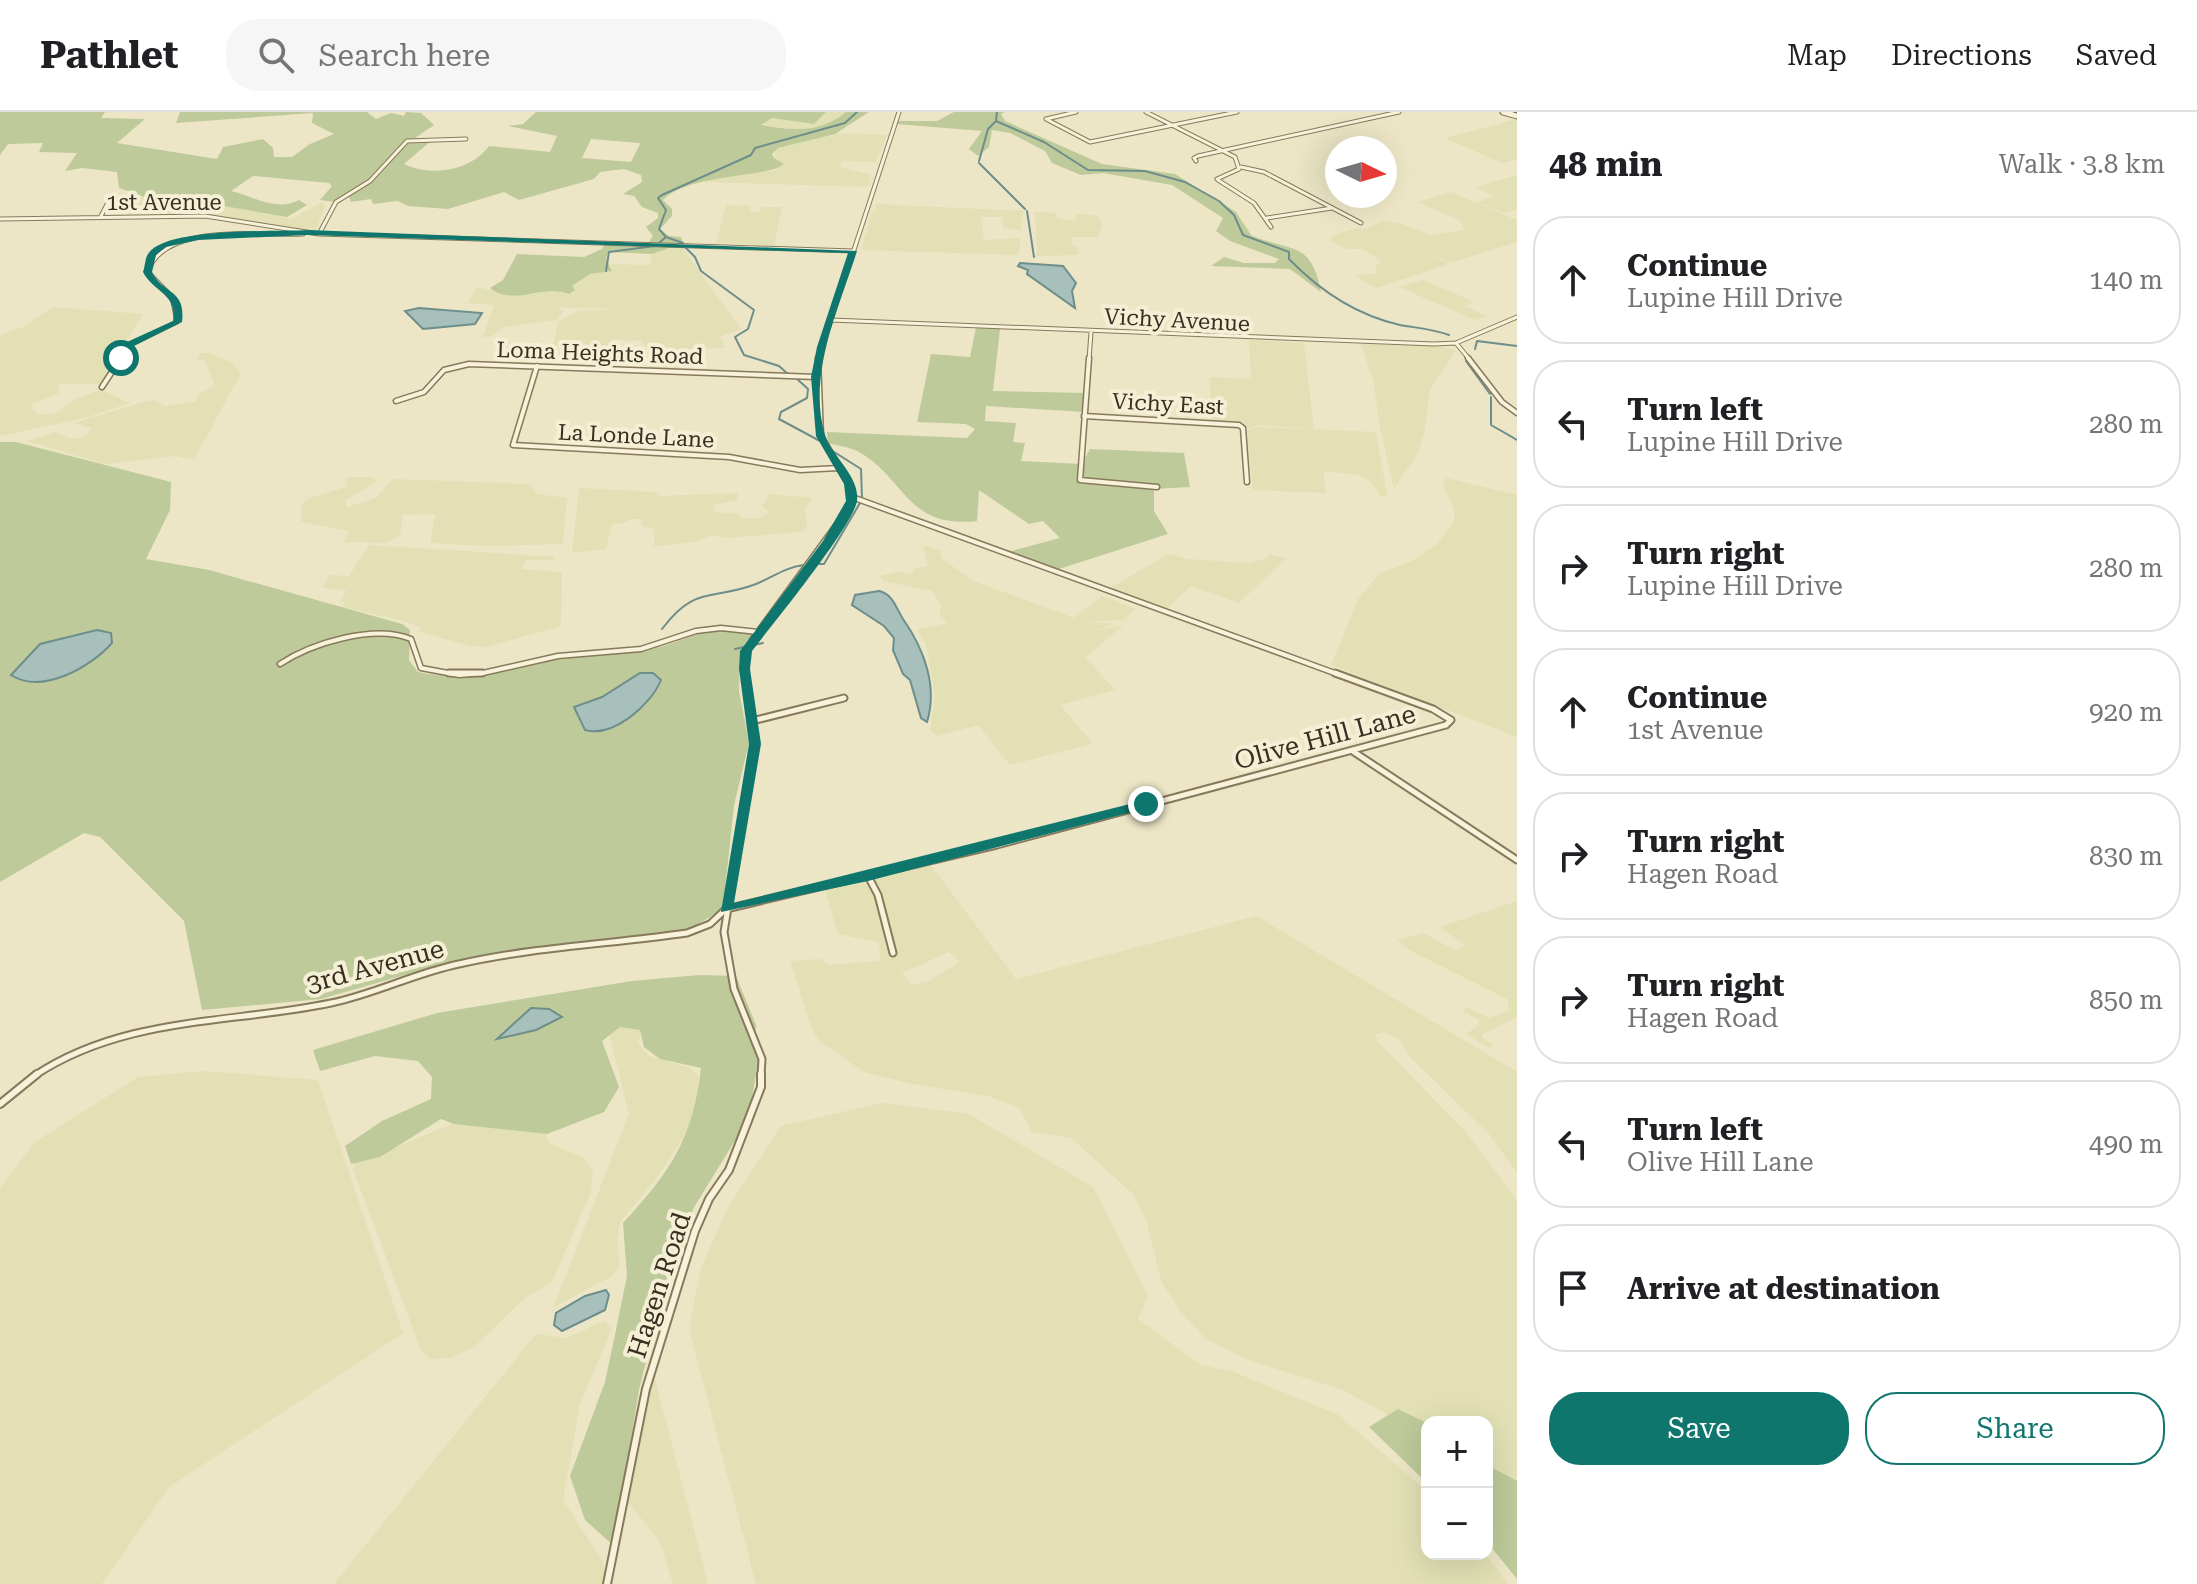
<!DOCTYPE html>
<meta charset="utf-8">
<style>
:root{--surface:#fff;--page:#f6f6f6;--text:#202124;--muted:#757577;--line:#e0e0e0;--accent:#0f766e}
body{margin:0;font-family:"Roboto Serif",serif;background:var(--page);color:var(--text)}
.controls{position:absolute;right:24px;bottom:24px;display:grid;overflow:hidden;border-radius:16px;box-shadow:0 8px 32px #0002}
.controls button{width:72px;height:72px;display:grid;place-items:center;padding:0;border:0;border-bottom:2px solid var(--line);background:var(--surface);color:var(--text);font:40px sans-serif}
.compass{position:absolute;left:1325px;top:24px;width:72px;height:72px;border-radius:50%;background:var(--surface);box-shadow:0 8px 32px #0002;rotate:95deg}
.stop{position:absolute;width:24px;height:24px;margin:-18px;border:6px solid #0f766e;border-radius:50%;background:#fff}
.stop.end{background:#0f766e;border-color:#fff;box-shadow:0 2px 8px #0008}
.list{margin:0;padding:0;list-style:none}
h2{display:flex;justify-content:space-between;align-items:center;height:104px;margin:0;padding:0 32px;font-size:34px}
h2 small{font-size:26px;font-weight:400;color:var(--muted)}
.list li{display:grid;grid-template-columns:52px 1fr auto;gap:24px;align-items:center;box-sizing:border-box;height:128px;margin:0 16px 16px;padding:0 16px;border:2px solid var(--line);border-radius:32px}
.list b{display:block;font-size:30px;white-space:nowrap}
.list p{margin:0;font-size:26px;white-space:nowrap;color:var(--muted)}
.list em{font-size:26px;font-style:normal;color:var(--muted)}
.actions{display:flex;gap:16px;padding:24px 32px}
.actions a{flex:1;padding:18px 0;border:2px solid var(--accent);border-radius:32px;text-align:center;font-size:28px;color:var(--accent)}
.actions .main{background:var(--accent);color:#fff}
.icon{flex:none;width:44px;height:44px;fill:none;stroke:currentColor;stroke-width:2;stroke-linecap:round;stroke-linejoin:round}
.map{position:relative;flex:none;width:1517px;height:1472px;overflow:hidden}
header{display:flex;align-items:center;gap:48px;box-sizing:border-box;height:112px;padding:0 40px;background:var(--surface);border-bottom:2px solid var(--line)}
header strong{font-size:38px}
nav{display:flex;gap:44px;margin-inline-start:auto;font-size:28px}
.search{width:560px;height:72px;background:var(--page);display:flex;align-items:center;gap:20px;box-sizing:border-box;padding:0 28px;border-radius:32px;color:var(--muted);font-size:30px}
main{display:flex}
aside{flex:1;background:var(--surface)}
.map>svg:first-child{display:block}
.farmland{fill:#e2e0b4;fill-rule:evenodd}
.green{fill:#beca9a;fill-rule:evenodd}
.water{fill:#a7c0bc;stroke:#6e8e8b;stroke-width:2}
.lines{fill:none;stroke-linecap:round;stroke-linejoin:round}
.stream{stroke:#6e8e8b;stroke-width:2}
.street-far3-casing{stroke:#87795c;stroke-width:5}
.street-far2-casing{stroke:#87795c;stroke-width:7}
.street-far1-casing{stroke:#87795c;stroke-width:9}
.street-casing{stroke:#87795c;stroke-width:10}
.secondary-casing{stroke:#695a40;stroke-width:7}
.street-far3{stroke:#f7f2d9;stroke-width:3}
.street-far2{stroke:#f7f2d9;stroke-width:4}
.street-far1{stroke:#f7f2d9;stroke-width:5}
.street{stroke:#f7f2d9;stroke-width:6}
.secondary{stroke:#f7f2d9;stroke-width:5}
.route{fill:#0f766e}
.labels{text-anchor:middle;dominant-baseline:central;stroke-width:8;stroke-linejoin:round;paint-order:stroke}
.far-street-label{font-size:22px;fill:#382f20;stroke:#f4efd5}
.street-label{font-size:26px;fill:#382f20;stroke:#f4efd5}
</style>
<header>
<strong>Pathlet</strong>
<div class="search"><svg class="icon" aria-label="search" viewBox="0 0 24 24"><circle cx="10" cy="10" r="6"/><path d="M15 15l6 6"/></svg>Search here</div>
<nav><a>Map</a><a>Directions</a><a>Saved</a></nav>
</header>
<main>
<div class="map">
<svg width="1517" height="1472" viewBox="0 0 1517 1472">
<rect width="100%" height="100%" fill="#ece6c6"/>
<path class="farmland" d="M826 0H847L832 12 803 18 761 14 772 6 814 12Z
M1517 7V47L1502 51 1445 26Z
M839 21 887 23 876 50 843 49 839 55 871 63 868 75 703 70 754 58 775 59 784 52 774 47 776 36Z
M1517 63V97L1504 101 1477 90 1494 84 1476 75Z
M1451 80 1517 108V130L1450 151 1397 127 1449 152 1376 176 1355 164 1377 161 1375 153 1382 150 1363 137H1347L1331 129V124L1358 116 1363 118 1384 109 1400 111 1431 123 1465 118 1459 108 1417 90Z
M120 81 145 85 169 96 218 93 267 99 291 107 320 91 325 92 316 119 301 118 219 104 112 102 109 101Z
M875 92 1024 99 1020 118 1003 116 1002 105H981L984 128 1020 126 1019 143 861 138 872 100 876 99Z
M726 93 750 94 749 100H760L762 95H782L774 133 716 131Z
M1035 100 1057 101V107L1076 108V102L1096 103 1102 112 1098 125H1072L1071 132 1078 136V143L1037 144Z
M682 135 741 217 720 225 725 236 689 237 683 254 675 258 649 256 650 246 667 247 672 241 646 237 642 229 613 227 607 252H573L577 238 553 233 559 209 577 199 620 197 557 195 563 199 557 208 504 215 490 225H483L494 193 468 191 477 175 493 179 560 178 591 160 611 159V152L644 153 651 151 652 142 659 138Z
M1423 168 1474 190 1464 194 1488 204 1475 208 1399 175Z
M53 195 143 202 100 272H59V282L33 291 32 297 38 303 56 301 77 286 100 278 130 291 85 306 0 324V223L23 215Z
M1249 228 1304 231 1314 317 1256 313 1252 316 1246 315 1245 311 1211 309 1210 265 1251 267Z
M1361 232 1439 234 1456 238 1430 278 1425 317 1418 341 1394 377 1379 311 1374 271Z
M201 241H210L231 250 241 261 194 348 176 344 105 352 27 329 55 320 73 327 84 325 92 316 74 311 140 291 154 288 165 294 196 289 199 281 215 274 205 249 196 247Z
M1256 315 1376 320 1387 384H1380L1371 370 1358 363 1324 359 1325 381 1253 378 1247 318Z
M347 365H372L378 369 345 389 347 395 376 386 392 367 530 372 536 382 567 386 563 432 484 434 430 431 435 402 403 403 400 423 387 431 344 430 349 419 301 410V393L309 386 346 375Z
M1446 366 1517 383V625L1331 553 1358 487 1380 461 1412 449 1437 432 1454 409V397L1443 374Z
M579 376 656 380 658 384 738 381 737 388 714 393V400L740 402 742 406H759L770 400 762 394 769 382 812 386 805 397 807 416 802 420 727 426 713 423 695 430 654 434V417L642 414V407H631L624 411 612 412 606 437 572 441Z
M369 433 555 445 553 448H526L522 457 562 460 561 514 486 535 471 534 419 520 421 516 407 510 343 495 345 490H340L346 478 322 476 330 463 349 464Z
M923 433 940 438 942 447 974 469 1072 505 1070 508 1102 484 1136 497 1124 508 1086 510 1114 512 1095 519 1124 513 1085 545 1115 578 1060 593 1093 632 1010 653 978 613 937 624 930 618 935 584 926 532 917 518 947 511 939 501 941 494 933 479 883 469 880 464 897 460 912 462 916 456 928 454Z
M1169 442 1188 447 1249 451 1268 446 1269 442 1286 446 1239 491 1191 474 1167 497 1110 476Z
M930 752 1016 867 1256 804 1517 960V1060L1488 1021 1411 946 1398 927 1385 920 1375 922 1379 931 1465 1019 1517 1088V1376L1487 1364V1310H1427V1324L1343 1278 1249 1248 1207 1228 1181 1200 1161 1169 1147 1111 1133 1082 1071 1026 1032 1020 1019 996 988 984 912 972 864 960 821 930 813 920 790 849 820 847 829 853 880 849 879 830 838 822 825 778ZM949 840 960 850 929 869 911 873 902 861Z
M1517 789V905L1483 922 1481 925 1493 933 1491 937 1466 922 1479 913V908L1462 899 1468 896 1490 906 1509 898 1507 887 1409 838 1397 828 1424 821 1456 839 1465 833 1440 815Z
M643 911 638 931 649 944 691 956 698 964 700 999 659 1063 620 1110 617 1132 620 1152 612 1164 553 1196 629 1002 607 913Z
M204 959 318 968 403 1221 169 1375 102 1472H0V1076L35 1030 138 965Z
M882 991 969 1002 1093 1075 1148 1184 1138 1207 1201 1253 1234 1260 1337 1302 1427 1379V1442H1486L1508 1472H756L689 1217 701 1156 728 1095 781 1014Z
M457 1010 545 1022 550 1031 583 1046 593 1059 591 1080 552 1170 525 1186 474 1235 450 1246 430 1247 421 1238 353 1057 359 1044 382 1041Z
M604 1209 612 1216 580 1292 563 1388 603 1450 607 1472H334L536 1222 566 1226Z
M654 1263 708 1472H673L660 1430 627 1389Z"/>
<path class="green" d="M0 0H105L101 6 145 7 117 31 217 47 223 35 263 27 273 36 274 45H292L310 32 334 22 312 11 313 1 176 11 180 0H367L376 7 391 1 404 4 406 0 421 1 434 13 415 26 432 28 404 52C431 65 471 59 489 34L550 40 557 24 508 14 523 12 536 0H826L814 12 772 6 761 13C794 19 821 21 846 0H869L835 22 778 36 772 42 774 46 784 52C770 66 688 61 663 88L672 97V104L660 117 669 124 681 125 683 131 652 142 609 140 606 146 612 159 590 162 572 174 575 178 569 182C543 171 514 195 490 176L503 168 517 142 584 145 602 137 606 130 648 131 653 124 646 115 658 106V101L642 95 634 84 623 82 642 70 641 63 624 57 600 60 594 67 519 88 504 80 448 97 408 94 398 89 373 92 371 87 351 90 348 82 334 90 320 88 332 74 329 71 253 64 231 79C255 85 277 100 299 88L307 93 287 105 218 93 157 94 153 88 119 76 117 60 82 56 65 59 77 41 39 40 43 31 8 32 0 43ZM591 27 639 31 640 32 631 50 582 46Z
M954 0H1005L1001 2 1005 9 1102 52 1175 62 1236 100 1251 123C1291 141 1311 127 1321 180L1290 157 1211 154 1224 145 1244 151H1275L1279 147 1230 129 1216 119 1223 106 1172 73 1103 61 1081 63 1052 51 1045 39 1010 21 992 18 989 35 978 44 969 37 982 19 896 12 898 9H937Z
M976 215 1000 217 993 279 1084 281V300L986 294 985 309 1016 311 1013 330 1025 331 1021 349 1082 352 1090 337 1184 341 1190 375 1154 377V399L1168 422 1059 457 1032 451 1008 440 1060 426 1043 409 1029 412 979 378 977 409C907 417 906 367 859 340 850 335 838 334 828 331L827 320 967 326 975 317 966 312 917 310 931 242 970 245Z
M0 330H16L171 370 170 398 146 447 209 458 402 512 410 518 409 548 418 560C467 570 510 554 558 547 589 543 621 543 651 537 693 528 703 510 753 522L740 540 739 579 749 631 734 693 723 797 690 817 446 851 321 887 202 898 184 809 100 725 84 721 0 770Z
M699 863 736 864 756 913 754 938 759 945 751 992 739 1022 693 1097 681 1144 666 1169 639 1278 614 1434 585 1408 570 1364 605 1270 616 1218 627 1164 623 1111C670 1060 693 1027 701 956L660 947 644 935 640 918 620 915 602 929 619 975 604 1000 547 1022 454 1012 441 1007 380 1045 351 1052 345 1034 382 1009 431 987 432 965 418 949 375 944 320 959 313 938 437 901 632 869Z
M1398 1297 1427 1311V1371L1369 1315Z
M1487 1353 1517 1369V1467L1487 1430Z"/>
<path class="water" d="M1020 151 1063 154 1076 171 1072 179 1075 196 1027 162 1028 158 1018 154Z
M419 196 482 201 475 212 423 217 405 199Z
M879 479C893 482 896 496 903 507 924 537 938 574 927 610L921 606 910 568 903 562 893 538 894 526 884 514 852 493 855 483Z
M97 518 111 521 112 531C91 555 42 583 11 563L40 532Z
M640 561H653L661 568C651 593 613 626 585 618L574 595 602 585Z
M531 896 549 897 562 905 536 918 497 927Z
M606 1178 609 1183 605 1198 562 1219 554 1213 556 1201 585 1184Z"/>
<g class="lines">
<path class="stream" d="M997 0 996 9 1044 30 1088 58 1145 59 1185 70 1219 89 1234 103 1243 123 1289 140V147C1320 179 1356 203 1400 213 1417 216 1433 217 1449 223
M979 49 988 17 996 9
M979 51 1025 97
M1027 99 1034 145
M666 125 683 131
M659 131 666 125 659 117 666 98 658 86 662 83 751 43 755 36 845 11 857 0
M684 134 695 145 701 159 754 198 748 217 735 225 744 243 779 254 788 262
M606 159 609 140 655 134
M1475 237 1477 229 1517 234
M1466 249 1490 282
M796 266 808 277 807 286 781 300 779 307 820 329
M1491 285V313L1517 328
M831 338 861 357 862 386
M816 452H824L860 391
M662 517C696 472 712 489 756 472 773 465 786 455 804 453
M735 537 763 531"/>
<defs>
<path id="street-far3" d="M1076 0 1046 7 1090 30 1237 0
M1146 0 1235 45 1239 57 1217 67
M1196 49 1194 46 1198 44 1399 0
M1241 55 1264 60 1361 111
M1218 68 1254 91 1271 115
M100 106 112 83
M1267 106 1332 96
M0 107 205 104 319 122 853 139
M319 122 336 90 370 69 407 29 466 27
M831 208 1434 232 1456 231 1517 205
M1456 231 1470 248
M120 248 131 232 177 210 172 185 148 160C163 110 260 124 303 122
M818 248 899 0
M1089 248 1091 220"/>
<path id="street-far2" d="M1089 246 1080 368 1157 375
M1468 246 1502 290 1517 301
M537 254 513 333 729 345 800 358 839 356
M102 275 121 246
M396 289 424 280 444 258 469 252 816 265
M1084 304 1239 313 1243 316 1247 370
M852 385 1340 563
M280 552C312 531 374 512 411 527L421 556 459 563 483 561 558 544 641 537 696 519 721 516 758 520
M746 563 744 550 752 528 851 393 849 372 821 324 818 246"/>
<path id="street-far1" d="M449 561H482
M745 561 755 632 724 820 734 877 762 947 761 964
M752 609 844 586
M1354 640 1517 748
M868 764 878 783 893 841
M34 964C124 904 230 912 331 891 375 882 415 861 459 852 534 835 611 832 687 821L710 812 726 797 997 733 1446 613 1451 608 1433 597 1335 561"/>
<path id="street" d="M0 992 37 962
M607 1472 646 1277 695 1119 709 1087 729 1058 761 975V962"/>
<path id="secondary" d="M1503 0 1517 4"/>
</defs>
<use href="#street-far3" class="street-far3-casing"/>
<use href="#street-far2" class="street-far2-casing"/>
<use href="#street-far1" class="street-far1-casing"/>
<use href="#street" class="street-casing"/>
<use href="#secondary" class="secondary-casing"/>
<use href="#street-far3" class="street-far3"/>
<use href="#street-far2" class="street-far2"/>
<use href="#street-far1" class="street-far1"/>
<use href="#street" class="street"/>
<use href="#secondary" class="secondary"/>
</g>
<path class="route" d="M308 118 857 139C839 196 807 262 825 323 832 345 860 364 857 389 853 414 772 513 752 539L750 557 761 632 734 791 1146 688 1153 692 1151 695 868 769 721 800 749 632 739 557 740 539 823 429 846 389 844 372 816 324 811 265 817 235 848 141 308 123 198 128 166 135 156 143 152 160C163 183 186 176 182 210L134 234 125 248 117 246 127 230 173 209C177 181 154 181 143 160 145 155 145 146 148 142 165 115 277 120 308 118Z"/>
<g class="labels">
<g class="far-street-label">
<text x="164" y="90">1st Avenue</text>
<text transform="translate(1177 208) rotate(3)">Vichy Avenue</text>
<text transform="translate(600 241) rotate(2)">Loma Heights Road</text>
<text transform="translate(1168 292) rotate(3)">Vichy East</text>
<text transform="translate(636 324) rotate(3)">La Londe Lane</text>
</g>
<g class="street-label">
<text transform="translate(1325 625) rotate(-15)">Olive Hill Lane</text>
<text transform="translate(375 854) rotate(-15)">3rd Avenue</text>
<text transform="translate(659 1173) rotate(-72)">Hagen Road</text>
</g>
</g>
</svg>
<div class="controls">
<button>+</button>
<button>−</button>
</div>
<svg class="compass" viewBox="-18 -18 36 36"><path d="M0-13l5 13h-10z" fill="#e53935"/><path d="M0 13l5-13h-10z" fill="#757577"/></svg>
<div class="stop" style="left:121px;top:246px"></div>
<div class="stop end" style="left:1146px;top:692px"></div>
</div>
<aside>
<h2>48 min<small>Walk · 3.8 km</small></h2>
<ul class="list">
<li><svg class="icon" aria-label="ahead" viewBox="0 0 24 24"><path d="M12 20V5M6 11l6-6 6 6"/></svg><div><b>Continue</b><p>Lupine Hill Drive</p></div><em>140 m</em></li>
<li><svg class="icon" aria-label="left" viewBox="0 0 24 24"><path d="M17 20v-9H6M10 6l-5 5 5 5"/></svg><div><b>Turn left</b><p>Lupine Hill Drive</p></div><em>280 m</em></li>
<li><svg class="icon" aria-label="right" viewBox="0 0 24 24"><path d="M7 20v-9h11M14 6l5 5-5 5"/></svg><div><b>Turn right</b><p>Lupine Hill Drive</p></div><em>280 m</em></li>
<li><svg class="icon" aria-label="ahead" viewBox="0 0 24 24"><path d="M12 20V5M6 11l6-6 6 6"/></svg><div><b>Continue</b><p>1st Avenue</p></div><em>920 m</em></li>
<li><svg class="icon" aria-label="right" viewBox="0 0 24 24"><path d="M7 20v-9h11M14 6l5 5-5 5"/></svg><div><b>Turn right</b><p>Hagen Road</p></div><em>830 m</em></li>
<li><svg class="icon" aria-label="right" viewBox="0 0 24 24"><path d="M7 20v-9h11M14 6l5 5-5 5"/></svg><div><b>Turn right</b><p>Hagen Road</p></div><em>850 m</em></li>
<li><svg class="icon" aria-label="left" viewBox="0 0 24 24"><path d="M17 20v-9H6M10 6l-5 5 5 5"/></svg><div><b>Turn left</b><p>Olive Hill Lane</p></div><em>490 m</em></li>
<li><svg class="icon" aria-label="arrive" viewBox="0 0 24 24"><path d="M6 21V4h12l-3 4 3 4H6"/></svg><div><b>Arrive at destination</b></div></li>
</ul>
<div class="actions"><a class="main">Save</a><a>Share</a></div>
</aside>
</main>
